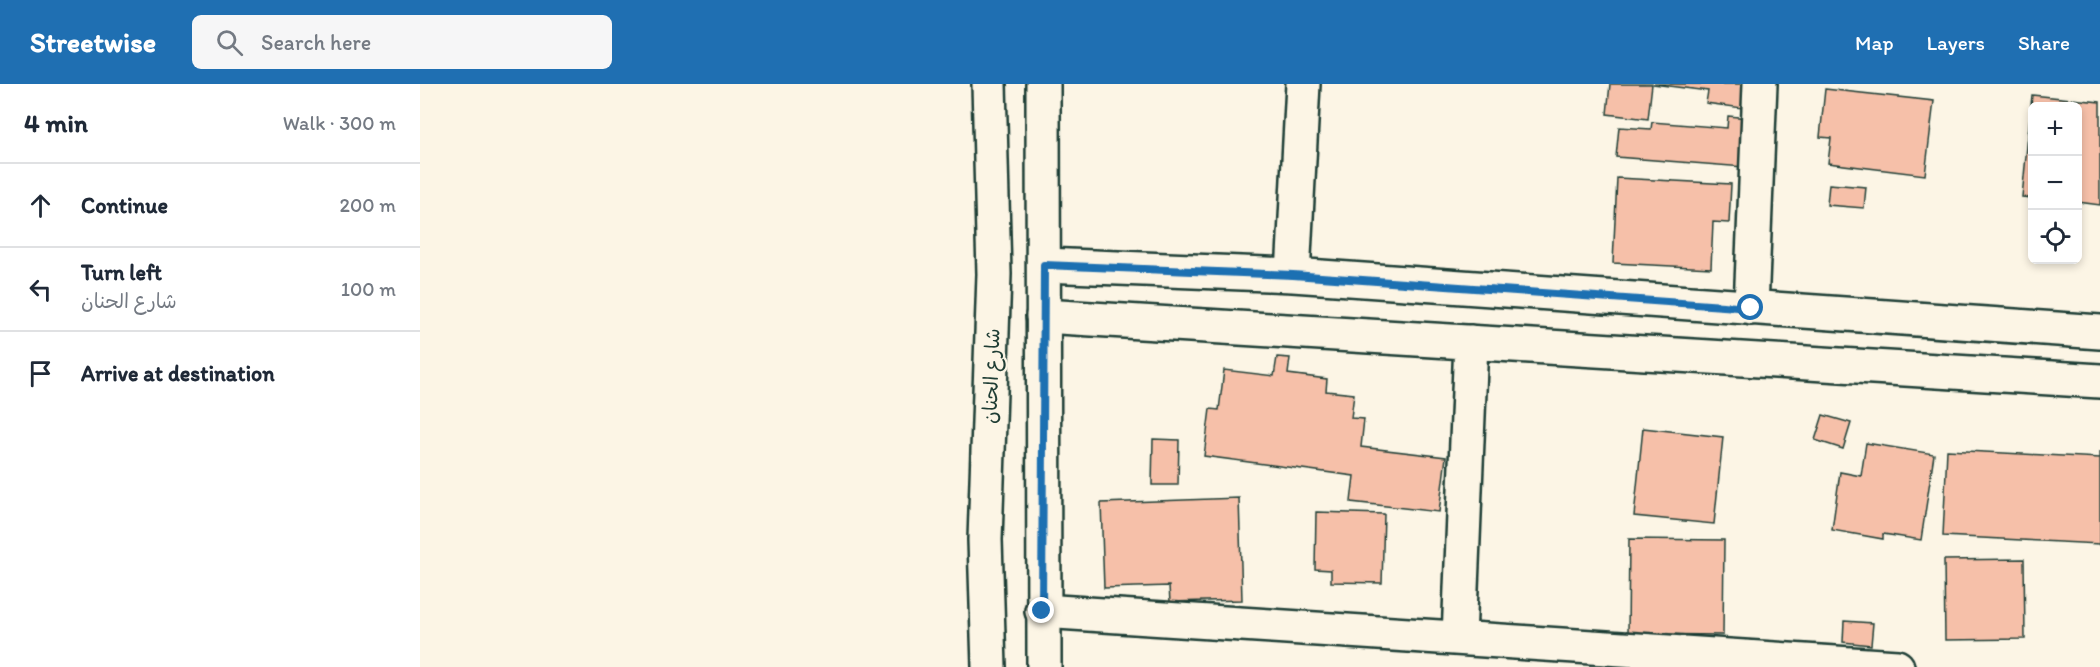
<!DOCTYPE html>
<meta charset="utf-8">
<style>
:root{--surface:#fff;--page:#f6f6f7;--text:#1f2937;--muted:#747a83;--line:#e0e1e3;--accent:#1f6fb2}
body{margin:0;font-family:Itim,"Playpen Sans Arabic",sans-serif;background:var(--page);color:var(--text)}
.controls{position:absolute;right:18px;top:18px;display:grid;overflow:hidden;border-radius:9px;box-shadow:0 3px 9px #0003}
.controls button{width:54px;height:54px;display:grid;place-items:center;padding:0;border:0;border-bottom:2px solid var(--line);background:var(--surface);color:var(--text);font:30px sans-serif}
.stop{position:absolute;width:18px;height:18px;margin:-14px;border:4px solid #1f6fb2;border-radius:50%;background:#fff}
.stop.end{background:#1f6fb2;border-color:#fff;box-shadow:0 2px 6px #0008}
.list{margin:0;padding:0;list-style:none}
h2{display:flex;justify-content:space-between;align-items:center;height:78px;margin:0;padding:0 24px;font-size:26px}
h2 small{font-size:20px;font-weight:400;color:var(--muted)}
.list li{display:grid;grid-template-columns:39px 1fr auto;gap:18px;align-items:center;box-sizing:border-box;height:84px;padding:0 24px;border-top:2px solid var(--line)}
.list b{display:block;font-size:22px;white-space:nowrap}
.list p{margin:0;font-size:20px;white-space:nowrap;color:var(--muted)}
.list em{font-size:20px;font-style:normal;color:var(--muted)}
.icon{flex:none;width:33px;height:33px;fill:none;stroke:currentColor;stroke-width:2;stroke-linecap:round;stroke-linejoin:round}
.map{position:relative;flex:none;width:1680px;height:583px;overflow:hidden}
header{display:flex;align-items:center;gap:36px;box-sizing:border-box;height:84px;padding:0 30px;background:var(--accent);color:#fff}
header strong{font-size:28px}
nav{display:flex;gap:33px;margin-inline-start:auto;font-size:21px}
.search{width:420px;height:54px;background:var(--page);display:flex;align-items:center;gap:15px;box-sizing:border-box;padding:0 21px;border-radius:9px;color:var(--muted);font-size:22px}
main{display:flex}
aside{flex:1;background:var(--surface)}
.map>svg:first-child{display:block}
.building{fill:#f6c0a9;stroke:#1f3d34;stroke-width:1.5}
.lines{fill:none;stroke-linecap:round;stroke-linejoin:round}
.minor-casing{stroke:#1f3d34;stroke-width:38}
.major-casing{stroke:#1f3d34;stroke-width:38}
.minor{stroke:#fcf5e5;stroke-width:33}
.major{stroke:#fcf5e5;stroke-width:33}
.route{stroke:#1f6fb2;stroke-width:8}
.labels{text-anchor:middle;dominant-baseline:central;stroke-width:4.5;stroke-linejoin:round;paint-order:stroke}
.street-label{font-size:20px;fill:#1f3d34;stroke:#fcf5e5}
</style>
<header>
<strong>Streetwise</strong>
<div class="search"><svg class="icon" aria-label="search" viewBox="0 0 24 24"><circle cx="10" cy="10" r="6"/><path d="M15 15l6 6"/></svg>Search here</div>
<nav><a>Map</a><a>Layers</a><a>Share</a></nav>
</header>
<main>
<aside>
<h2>4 min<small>Walk · 300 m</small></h2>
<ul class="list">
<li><svg class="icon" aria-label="ahead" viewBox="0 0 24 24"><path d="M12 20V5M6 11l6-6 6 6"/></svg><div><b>Continue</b></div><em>200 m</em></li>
<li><svg class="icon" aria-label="left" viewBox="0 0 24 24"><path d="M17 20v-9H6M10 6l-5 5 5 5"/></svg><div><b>Turn left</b><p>شارع الحنان</p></div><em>100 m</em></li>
<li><svg class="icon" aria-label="arrive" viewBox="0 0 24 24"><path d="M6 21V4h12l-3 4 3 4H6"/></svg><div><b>Arrive at destination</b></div></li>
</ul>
</aside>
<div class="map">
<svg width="1680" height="583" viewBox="0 0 1680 583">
<rect width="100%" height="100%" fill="#fcf5e5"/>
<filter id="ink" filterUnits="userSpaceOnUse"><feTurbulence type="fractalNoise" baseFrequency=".0167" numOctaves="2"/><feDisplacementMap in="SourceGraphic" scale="12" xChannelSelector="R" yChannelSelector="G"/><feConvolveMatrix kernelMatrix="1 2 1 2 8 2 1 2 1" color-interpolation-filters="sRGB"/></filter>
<g filter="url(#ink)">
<path class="building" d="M1190 0H1232L1228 35 1187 30Z
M1233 0H1325L1322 24 1286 19 1288 7Z
M1405 5 1514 17 1505 91 1408 79 1411 54 1400 53Z
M1612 11 1680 18V121L1658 118V22H1612V114L1602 113Z
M1308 32 1328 34 1324 83 1196 73 1199 43 1231 45 1232 38 1307 44Z
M1197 94 1311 100 1309 139 1293 138 1291 184 1193 179Z
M1409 100 1446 103 1444 124 1407 121Z
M857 273 870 274 868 290 907 295 906 307 934 310 931 334 944 335 941 363 1026 373 1019 428 931 418 934 392 784 372 790 325 799 326 804 286 854 292Z
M1403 331 1431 339 1423 365 1395 356Z
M1223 344 1303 353 1294 440 1214 432Z
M733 355 759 356 758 401H732Z
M1446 359 1514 370 1501 456 1463 450V455L1412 446 1420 388 1441 392Z
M1527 366 1680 374V367V460L1523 452Z
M819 414 822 516 750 518 749 502 684 504 681 419Z
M896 428 964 430 962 499 911 498V486L895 485Z
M1209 455 1304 456 1303 551 1208 550Z
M1604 475 1605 555 1525 556 1524 476Z
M1424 537 1453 539 1451 561 1423 558Z"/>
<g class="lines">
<defs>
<path id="minor" d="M624 181 873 191 1680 248
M873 191 883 0
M1331 224 1340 0
M623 232 1680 297
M622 527 1477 583
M1039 554 1051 258"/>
<path id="major" d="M623 0 624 583
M569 583 565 456 574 190 569 0"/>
</defs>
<use href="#minor" class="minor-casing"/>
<use href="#major" class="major-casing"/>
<use href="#minor" class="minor"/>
<use href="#major" class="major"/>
</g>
</g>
<g class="lines" filter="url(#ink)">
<path class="route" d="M622 527 624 181 873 191 1331 224"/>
</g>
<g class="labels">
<g class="street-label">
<text transform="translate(571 292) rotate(-88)">شارع الحنان</text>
</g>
</g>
</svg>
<div class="controls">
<button>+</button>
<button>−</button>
<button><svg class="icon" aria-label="locate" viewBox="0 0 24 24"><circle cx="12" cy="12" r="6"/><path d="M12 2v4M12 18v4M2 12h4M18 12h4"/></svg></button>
</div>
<div class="stop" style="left:1331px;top:224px"></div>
<div class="stop end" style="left:622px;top:527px"></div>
</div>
</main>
